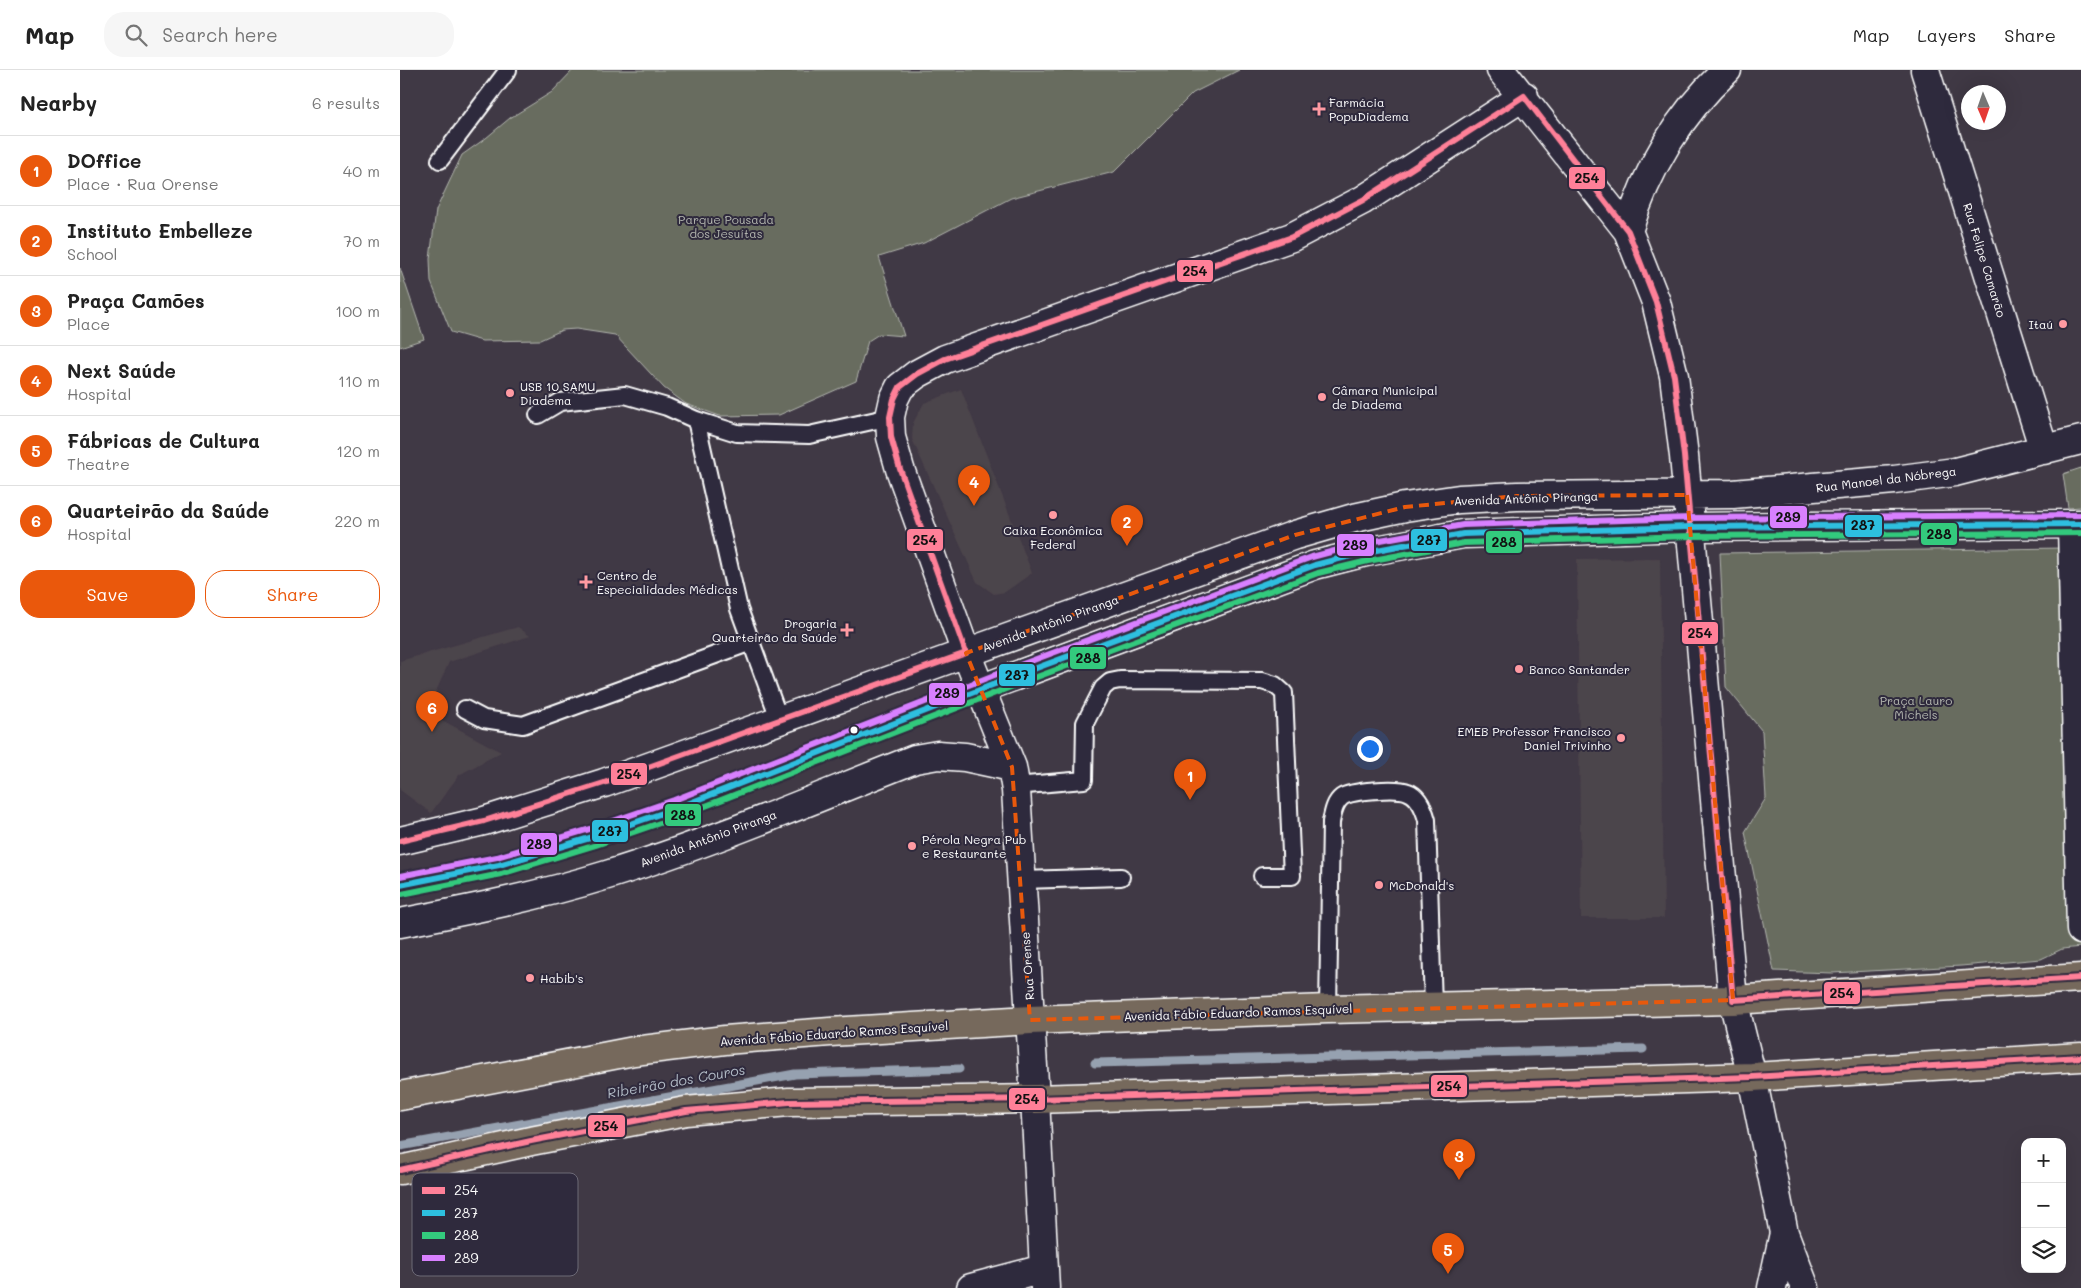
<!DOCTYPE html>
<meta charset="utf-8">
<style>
:root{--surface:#fff;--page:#f6f6f6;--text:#222;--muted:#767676;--line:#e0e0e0;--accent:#ea580c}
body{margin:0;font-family:Mali,sans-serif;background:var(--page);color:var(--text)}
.controls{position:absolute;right:15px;bottom:15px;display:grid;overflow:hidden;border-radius:10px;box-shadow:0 5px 20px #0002}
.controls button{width:45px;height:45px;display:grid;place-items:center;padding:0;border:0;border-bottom:1px solid var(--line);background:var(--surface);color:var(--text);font:25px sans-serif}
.compass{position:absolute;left:1561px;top:15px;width:45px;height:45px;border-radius:50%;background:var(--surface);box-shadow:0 5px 20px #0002;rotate:178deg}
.you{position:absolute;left:969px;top:678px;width:18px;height:18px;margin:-12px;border:4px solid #fff;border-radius:50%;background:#1a73e8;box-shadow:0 0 0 8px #1a73e833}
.badge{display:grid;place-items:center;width:32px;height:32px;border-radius:50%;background:var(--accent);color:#fff;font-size:16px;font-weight:700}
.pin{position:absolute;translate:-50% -41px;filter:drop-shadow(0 1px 2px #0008)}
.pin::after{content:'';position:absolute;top:26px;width:18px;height:15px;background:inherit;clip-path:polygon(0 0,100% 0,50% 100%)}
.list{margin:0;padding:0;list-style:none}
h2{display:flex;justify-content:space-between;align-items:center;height:65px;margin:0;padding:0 20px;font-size:21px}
h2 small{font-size:16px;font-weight:400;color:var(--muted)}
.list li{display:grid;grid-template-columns:32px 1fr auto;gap:15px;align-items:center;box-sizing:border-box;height:70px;padding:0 20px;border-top:1px solid var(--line)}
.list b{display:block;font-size:19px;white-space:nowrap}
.list p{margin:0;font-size:16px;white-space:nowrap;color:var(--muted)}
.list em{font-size:16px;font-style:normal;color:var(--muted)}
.actions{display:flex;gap:10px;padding:15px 20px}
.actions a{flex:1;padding:11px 0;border:1px solid var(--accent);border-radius:20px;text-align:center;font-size:18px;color:var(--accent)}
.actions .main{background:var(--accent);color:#fff}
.icon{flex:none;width:28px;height:28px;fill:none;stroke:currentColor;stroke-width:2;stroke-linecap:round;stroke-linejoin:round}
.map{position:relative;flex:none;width:1681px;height:1218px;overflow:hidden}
header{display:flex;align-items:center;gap:30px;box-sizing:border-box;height:70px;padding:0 25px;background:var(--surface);border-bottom:1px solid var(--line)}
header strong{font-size:24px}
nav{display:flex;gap:28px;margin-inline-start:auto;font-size:18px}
.search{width:350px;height:45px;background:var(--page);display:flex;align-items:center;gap:12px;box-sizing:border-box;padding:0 18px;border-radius:20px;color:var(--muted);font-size:19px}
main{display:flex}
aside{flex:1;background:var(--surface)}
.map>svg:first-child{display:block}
.built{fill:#4c444b}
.green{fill:#676c5f;stroke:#b3b6af}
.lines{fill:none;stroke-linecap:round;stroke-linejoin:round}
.stream{stroke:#96a1b0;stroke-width:9}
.lane-casing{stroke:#fff;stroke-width:20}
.street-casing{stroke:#fff;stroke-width:31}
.secondary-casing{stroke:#fff;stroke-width:31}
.primary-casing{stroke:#fff;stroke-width:31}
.lane{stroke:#2f2a3d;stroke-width:16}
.street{stroke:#2f2a3d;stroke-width:28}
.secondary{stroke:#2f2a3d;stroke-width:28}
.primary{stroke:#76695c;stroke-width:28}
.bus-1-casing{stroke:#2f2a3d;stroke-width:10}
.bus-2-casing{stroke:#2f2a3d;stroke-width:10}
.bus-3-casing{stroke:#2f2a3d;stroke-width:10}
.bus-4-casing{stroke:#2f2a3d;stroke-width:10}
.bus-1{stroke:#ff8098;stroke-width:6}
.bus-2{stroke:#2dbfdf;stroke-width:6}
.bus-3{stroke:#33ca7d;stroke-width:6}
.bus-4{stroke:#d880ff;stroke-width:6}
.marked{fill:none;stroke:#e8590c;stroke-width:4;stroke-dasharray:10 6;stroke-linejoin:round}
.poi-dot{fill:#ff9aa2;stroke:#2f2a3d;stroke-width:2}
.bus-dot{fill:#fff;stroke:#2f2a3d;stroke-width:2}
.labels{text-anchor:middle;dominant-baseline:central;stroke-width:4;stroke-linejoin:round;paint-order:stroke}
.poi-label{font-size:12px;fill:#fff;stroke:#2f2a3d;text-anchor:start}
.park-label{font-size:12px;fill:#b3b6af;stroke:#2f2a3d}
.street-label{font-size:12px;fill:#fff;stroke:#2f2a3d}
.water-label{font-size:14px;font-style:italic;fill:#b0b9c4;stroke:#2f2a3d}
.key{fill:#2f2a3d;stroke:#6d6a77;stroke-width:1}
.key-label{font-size:14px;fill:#fff}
.line-badge{stroke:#2f2a3d;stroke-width:2}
.pale-badge-label{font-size:14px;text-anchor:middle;font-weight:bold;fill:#111}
</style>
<header>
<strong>Map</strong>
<div class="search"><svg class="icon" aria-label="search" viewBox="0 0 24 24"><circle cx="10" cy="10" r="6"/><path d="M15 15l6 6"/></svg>Search here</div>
<nav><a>Map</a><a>Layers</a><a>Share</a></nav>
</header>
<main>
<aside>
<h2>Nearby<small>6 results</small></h2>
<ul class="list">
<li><span class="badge">1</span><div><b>DOffice</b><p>Place · Rua Orense</p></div><em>40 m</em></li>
<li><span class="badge">2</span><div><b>Instituto Embelleze</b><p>School</p></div><em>70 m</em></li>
<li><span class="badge">3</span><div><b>Praça Camões</b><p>Place</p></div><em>100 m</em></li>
<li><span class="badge">4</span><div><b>Next Saúde</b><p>Hospital</p></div><em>110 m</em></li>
<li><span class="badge">5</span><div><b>Fábricas de Cultura</b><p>Theatre</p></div><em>120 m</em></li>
<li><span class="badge">6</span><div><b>Quarteirão da Saúde</b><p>Hospital</p></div><em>220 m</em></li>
</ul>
<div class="actions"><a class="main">Save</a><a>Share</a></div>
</aside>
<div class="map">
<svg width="1681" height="1218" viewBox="0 0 1681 1218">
<rect width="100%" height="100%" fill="#403945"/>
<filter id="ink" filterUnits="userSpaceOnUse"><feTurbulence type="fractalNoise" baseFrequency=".02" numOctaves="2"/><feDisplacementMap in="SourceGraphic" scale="10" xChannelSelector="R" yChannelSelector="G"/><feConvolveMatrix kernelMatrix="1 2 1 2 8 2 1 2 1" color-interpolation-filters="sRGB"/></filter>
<g filter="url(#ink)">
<path class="built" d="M561 319 632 503 605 522 594 524 577 512 512 369 513 353 524 333Z
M1260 488 1264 848H1181L1177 489Z
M118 557 130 566 49 592 27 642 101 682 59 705 31 743 0 720V591Z"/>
<path class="green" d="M173 0H839L793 23 714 102 611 128 524 173 479 187 504 266 479 264 468 271 456 311 379 345 320 346 286 334 264 318 215 265 176 259 162 260 140 270 82 271 51 262 31 212 30 189 36 140 62 85 86 68 110 48 152 22Z
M0 198 24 269 0 277Z
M1681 398V437L1668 438 1663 404Z
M1664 478 1681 799V877L1662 879 1641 889 1561 896 1432 903 1374 901 1345 762 1366 728 1362 661 1326 617 1320 483Z"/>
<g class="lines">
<path class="stream" d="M695 993 1243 979
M0 1076 395 1004 559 999"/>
<defs>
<path id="lane" d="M40 90 108 0
M138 345 160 332 225 325 267 337 296 350 339 539 380 651
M296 350 337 363 409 365 490 347
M65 639 84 649 123 655 351 572
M615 716 684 710 685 653 703 618 710 612 720 610 862 611 875 615 884 623 892 806H862
M622 810 721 807
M0 815 99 795 193 767 277 738 580 619
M928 939 931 752C933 743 934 733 942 727 951 721 997 717 1008 722 1019 726 1024 739 1027 750L1033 936"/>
<path id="street" d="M1101 0 1228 161 1256 232 1274 306 1284 386 1333 930 1352 1007 1384 1163 1372 1218
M1525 0 1644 380
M1124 26 963 130 892 167 545 289 517 304 500 317 494 329 490 347 491 367 500 399 566 583 895 465 954 448 1005 437 1059 429 1117 426 1333 424 1494 410 1555 402 1681 370
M1228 161C1246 100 1280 43 1327 0
M1672 455 1681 860
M580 619 915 495 966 482 1063 464 1290 457 1681 454
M635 1029 645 1218
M1384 1163 1405 1218
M571 1218 643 1199"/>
<path id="secondary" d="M0 771 84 751 204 713 566 583 612 697 616 720 635 1029
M0 853C69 840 139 826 207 805 311 773 413 729 515 689L538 685 565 687 612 697"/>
<path id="primary" d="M0 1026 234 981 325 970 430 962 630 950 928 939 1333 930 1681 908
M0 1100 131 1071 286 1041 389 1032 635 1029 1352 1007 1681 987"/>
</defs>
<use href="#lane" class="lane-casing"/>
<use href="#street" class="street-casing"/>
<use href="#secondary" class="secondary-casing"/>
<use href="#primary" class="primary-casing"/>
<use href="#lane" class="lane"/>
<use href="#street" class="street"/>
<use href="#secondary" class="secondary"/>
<use href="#primary" class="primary"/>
<defs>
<path id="bus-1" d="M0 771 84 751 204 713 566 583 500 399 491 367 490 347 494 329 500 317 517 304 545 289 892 167 963 130 1124 26 1228 161 1256 232 1274 306 1284 386 1333 930 1681 908
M0 1100 131 1071 286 1041 389 1032 635 1029 1352 1007 1681 987"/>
<path id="bus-2" d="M0 815 99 795 193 767 277 738 623 603 915 495 966 482 1063 464 1290 457 1681 454"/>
<path id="bus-3" d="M2 824 101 804 196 775 280 746 626 611 918 503 968 491 1064 473 1290 466 1681 463"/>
<path id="bus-4" d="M0 806 97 787 190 759 274 730 620 595 912 487 964 473 1063 455 1290 448 1681 445"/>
</defs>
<use href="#bus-1" class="bus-1-casing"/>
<use href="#bus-2" class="bus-2-casing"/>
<use href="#bus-3" class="bus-3-casing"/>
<use href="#bus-4" class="bus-4-casing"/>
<use href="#bus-1" class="bus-1"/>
<use href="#bus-2" class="bus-2"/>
<use href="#bus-3" class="bus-3"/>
<use href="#bus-4" class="bus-4"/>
</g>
</g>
<path class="marked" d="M1287 425 1333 930 630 950 612 697 566 583 895 465 1005 437 1117 426Z"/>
<g class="poi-dot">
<path d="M916.5 31.5h5v5h5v5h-5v5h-5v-5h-5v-5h5z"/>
<circle cx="1663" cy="254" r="5"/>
<circle cx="110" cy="323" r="5"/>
<circle cx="922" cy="327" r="5"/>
<circle cx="653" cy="445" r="5"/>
<path d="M183.5 504.5h5v5h5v5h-5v5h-5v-5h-5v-5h5z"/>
<path d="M444.5 552.5h5v5h5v5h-5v5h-5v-5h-5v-5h5z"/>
<circle cx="1119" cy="599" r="5"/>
<circle cx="1221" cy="668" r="5"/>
<circle cx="512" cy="776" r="5"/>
<circle cx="979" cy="815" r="5"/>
<circle cx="130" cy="908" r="5"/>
</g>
<circle class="bus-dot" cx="454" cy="660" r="4.5"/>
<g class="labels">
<g class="poi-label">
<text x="929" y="32">Farmácia<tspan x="929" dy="14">PopuDiadema</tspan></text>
<text x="1653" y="254" text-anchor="end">Itaú</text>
<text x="120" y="316">USB 10 SAMU<tspan x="120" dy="14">Diadema</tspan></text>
<text x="932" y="320">Câmara Municipal<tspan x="932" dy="14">de Diadema</tspan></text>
<text x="653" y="460" text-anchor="middle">Caixa Econômica<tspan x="653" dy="14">Federal</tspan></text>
<text x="197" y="505">Centro de<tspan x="197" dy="14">Especialidades Médicas</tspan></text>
<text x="437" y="553" text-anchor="end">Drogaria<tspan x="437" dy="14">Quarteirão da Saúde</tspan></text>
<text x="1129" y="599">Banco Santander</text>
<text x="1211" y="661" text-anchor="end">EMEB Professor Francisco<tspan x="1211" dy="14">Daniel Trivinho</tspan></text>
<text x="522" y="769">Pérola Negra Pub<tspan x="522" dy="14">e Restaurante</tspan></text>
<text x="989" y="815">McDonald's</text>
<text x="140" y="908">Habib's</text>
</g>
<g class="park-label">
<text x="326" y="149">Parque Pousada<tspan x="326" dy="14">dos Jesuítas</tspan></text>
<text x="1516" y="630">Praça Lauro<tspan x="1516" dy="14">Michels</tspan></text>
</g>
<g class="street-label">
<text transform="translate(1585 190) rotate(73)">Rua Felipe Camarão</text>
<text transform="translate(1486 409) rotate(-7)">Rua Manoel da Nóbrega</text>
<text transform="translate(1126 428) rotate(-2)">Avenida Antônio Piranga</text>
<text transform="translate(650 553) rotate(-20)">Avenida Antônio Piranga</text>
<text transform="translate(308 768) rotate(-20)">Avenida Antônio Piranga</text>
<text transform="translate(627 896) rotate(-94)">Rua Orense</text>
<text transform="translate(838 942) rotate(-2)">Avenida Fábio Eduardo Ramos Esquível</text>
<text transform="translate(434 963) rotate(-4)">Avenida Fábio Eduardo Ramos Esquível</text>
</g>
<g class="water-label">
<text transform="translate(276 1011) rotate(-10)">Ribeirão dos Couros</text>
</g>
</g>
<rect x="12" y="1103" width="166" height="103" rx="8" class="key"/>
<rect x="22" y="1117" width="23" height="7" fill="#ff8098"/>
<rect x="22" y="1140" width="23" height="6" fill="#2dbfdf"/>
<rect x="22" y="1162" width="23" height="7" fill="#33ca7d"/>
<rect x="22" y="1185" width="23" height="6" fill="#d880ff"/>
<g class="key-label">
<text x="54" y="1125">254</text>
<text x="54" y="1148">287</text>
<text x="54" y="1170">288</text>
<text x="54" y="1193">289</text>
</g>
<g class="line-badge">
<rect x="1168" y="96" width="38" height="24" rx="5" fill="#ff8098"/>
<rect x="776" y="189" width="38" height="24" rx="5" fill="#ff8098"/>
<rect x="1369" y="435" width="39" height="24" rx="5" fill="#d880ff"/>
<rect x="1444" y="444" width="39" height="24" rx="5" fill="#2dbfdf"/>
<rect x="1520" y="452" width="38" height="24" rx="5" fill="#33ca7d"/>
<rect x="506" y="458" width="38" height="24" rx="5" fill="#ff8098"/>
<rect x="1010" y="458" width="38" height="24" rx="5" fill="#2dbfdf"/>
<rect x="1085" y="460" width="38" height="24" rx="5" fill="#33ca7d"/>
<rect x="936" y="463" width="39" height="24" rx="5" fill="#d880ff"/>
<rect x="1281" y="551" width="38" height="24" rx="5" fill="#ff8098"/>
<rect x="669" y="576" width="38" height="24" rx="5" fill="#33ca7d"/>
<rect x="598" y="593" width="38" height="24" rx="5" fill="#2dbfdf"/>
<rect x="528" y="612" width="38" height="24" rx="5" fill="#d880ff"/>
<rect x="210" y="692" width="38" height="24" rx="5" fill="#ff8098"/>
<rect x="264" y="733" width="38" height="24" rx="5" fill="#33ca7d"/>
<rect x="191" y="749" width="38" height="24" rx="5" fill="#2dbfdf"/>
<rect x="120" y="762" width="38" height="24" rx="5" fill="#d880ff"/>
<rect x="1423" y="911" width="38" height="24" rx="5" fill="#ff8098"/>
<rect x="1030" y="1004" width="38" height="24" rx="5" fill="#ff8098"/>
<rect x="608" y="1017" width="38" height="24" rx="5" fill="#ff8098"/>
<rect x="187" y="1044" width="39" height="24" rx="5" fill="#ff8098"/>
</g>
<g class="pale-badge-label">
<text x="1187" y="113">254</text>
<text x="795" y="206">254</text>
<text x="1388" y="452">289</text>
<text x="1463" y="460">287</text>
<text x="1539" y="469">288</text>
<text x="525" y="475">254</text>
<text x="1029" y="475">287</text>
<text x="1104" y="477">288</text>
<text x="955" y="480">289</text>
<text x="1300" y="568">254</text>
<text x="688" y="593">288</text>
<text x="617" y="610">287</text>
<text x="547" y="628">289</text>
<text x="229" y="709">254</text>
<text x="283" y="750">288</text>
<text x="210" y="766">287</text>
<text x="139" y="779">289</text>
<text x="1442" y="928">254</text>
<text x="1049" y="1021">254</text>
<text x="627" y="1034">254</text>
<text x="206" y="1061">254</text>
</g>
</svg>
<div class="controls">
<button>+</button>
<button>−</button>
<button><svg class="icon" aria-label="layers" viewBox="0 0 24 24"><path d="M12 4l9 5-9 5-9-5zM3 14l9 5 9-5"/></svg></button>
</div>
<svg class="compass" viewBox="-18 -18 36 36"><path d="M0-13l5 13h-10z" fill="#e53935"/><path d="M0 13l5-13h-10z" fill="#767676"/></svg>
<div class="you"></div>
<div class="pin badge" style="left:790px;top:730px">1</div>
<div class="pin badge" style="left:727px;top:476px">2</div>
<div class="pin badge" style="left:1059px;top:1110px">3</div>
<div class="pin badge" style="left:574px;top:436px">4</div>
<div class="pin badge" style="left:1048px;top:1204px">5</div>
<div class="pin badge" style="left:32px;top:662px">6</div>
</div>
</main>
